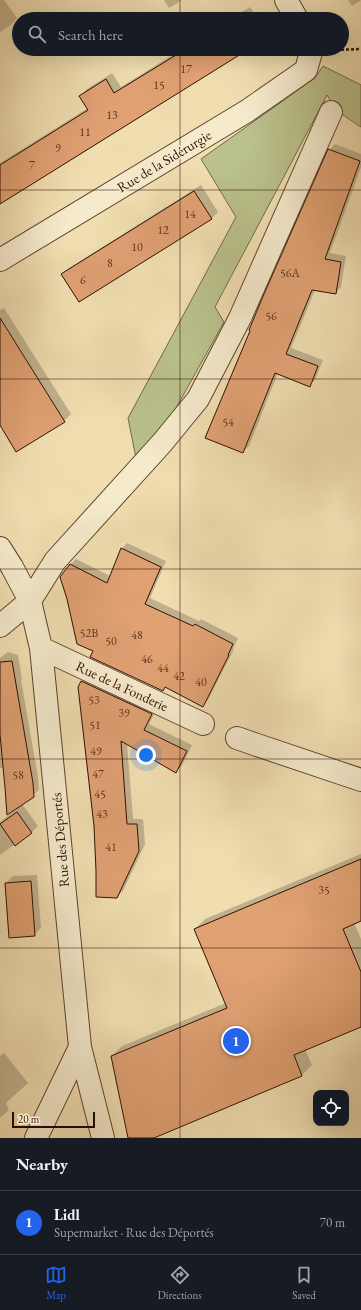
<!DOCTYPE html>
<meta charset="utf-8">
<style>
:root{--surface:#171b24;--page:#20242c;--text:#f1f3f6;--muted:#9ea1a6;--line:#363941;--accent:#2563eb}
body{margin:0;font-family:"EB Garamond",serif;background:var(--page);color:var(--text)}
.controls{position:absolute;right:12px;bottom:12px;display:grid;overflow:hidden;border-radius:8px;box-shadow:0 4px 16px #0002}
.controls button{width:36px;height:36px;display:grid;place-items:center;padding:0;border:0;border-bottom:1px solid var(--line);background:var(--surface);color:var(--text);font:20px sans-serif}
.scale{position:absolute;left:12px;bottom:10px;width:83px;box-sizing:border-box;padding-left:4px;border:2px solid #2f0e02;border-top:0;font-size:11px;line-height:14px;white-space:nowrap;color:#2f0e02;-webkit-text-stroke:3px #f5eacc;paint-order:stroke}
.you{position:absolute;left:146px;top:755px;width:14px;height:14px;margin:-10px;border:3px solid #fff;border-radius:50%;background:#1a73e8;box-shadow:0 0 0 6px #1a73e833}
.badge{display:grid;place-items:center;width:26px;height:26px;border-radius:50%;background:var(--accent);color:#fff;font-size:13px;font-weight:700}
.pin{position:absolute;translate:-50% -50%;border:2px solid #fff;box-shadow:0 1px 4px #0006}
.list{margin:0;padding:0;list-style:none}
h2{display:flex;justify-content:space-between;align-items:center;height:52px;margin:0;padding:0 16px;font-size:17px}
h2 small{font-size:13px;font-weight:400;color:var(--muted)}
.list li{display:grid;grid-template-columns:26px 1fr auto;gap:12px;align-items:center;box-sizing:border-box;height:64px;padding:0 16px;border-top:1px solid var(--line)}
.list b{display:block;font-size:15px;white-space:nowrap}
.list p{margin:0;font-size:13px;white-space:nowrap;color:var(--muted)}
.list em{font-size:13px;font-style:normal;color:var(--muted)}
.icon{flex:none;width:22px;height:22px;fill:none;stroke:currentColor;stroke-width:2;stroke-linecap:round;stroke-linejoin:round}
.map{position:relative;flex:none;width:361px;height:1138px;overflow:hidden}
.search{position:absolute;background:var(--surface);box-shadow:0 4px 16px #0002;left:12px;right:12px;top:12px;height:44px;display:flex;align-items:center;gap:10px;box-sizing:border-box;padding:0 14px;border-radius:22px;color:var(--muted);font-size:15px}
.sheet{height:116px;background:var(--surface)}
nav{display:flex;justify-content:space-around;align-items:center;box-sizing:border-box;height:56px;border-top:1px solid var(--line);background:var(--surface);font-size:11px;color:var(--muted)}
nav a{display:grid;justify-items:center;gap:2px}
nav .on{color:var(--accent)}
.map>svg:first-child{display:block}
.green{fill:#bac18c;stroke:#746847}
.shadow{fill:#0003}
.building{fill:#e0a173;stroke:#2f0e02}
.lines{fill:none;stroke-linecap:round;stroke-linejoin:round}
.minor-casing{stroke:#5f422e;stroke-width:24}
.path{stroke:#2f0e02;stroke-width:2.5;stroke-dasharray:3 2;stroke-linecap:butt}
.minor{stroke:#f5eacc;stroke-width:22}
.grid{fill:none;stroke:#2f0e02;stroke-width:1;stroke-opacity:0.55}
.labels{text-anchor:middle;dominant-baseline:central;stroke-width:3;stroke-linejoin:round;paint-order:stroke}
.number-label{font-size:12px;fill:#5b331e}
.street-label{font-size:14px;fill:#2f0e02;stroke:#f5eacc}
</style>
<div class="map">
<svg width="361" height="1138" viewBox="0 0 361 1138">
<rect width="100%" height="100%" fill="#f0deb1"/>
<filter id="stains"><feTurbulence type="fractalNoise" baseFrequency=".005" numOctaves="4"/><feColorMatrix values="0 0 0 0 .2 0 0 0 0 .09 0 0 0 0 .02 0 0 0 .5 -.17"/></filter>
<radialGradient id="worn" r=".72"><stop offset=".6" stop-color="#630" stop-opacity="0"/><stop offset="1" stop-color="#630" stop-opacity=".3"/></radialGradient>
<path class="green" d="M323 66 361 85V127L337 111 327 95 215 307 224 322 166 426 136 458 128 418 236 217 201 159 315 78Z"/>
<path class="shadow" d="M0 0H4L17 18 11 25 0 32Z
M164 0H182L169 8Z
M348 0H361L352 6Z
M250 7 258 19H231Z
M182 49H247L0 203V163L88 108 81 96 87 89 112 73 121 87Z
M335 144 361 154V167L330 253 346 256 341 287 335 293 315 290 291 348 323 360 315 380 309 385 278 373 249 446 243 452 329 150Z
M201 185 218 212 211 219 63 274 69 268Z
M4 308 71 414 64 421 0 423V310Z
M127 543 166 561 150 598 199 621 201 619 238 638 233 649H234L208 700 202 705 166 686 163 690 95 650 70 565 76 559 110 576 122 549Z
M8 652 18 655 22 679 21 680 38 777 39 790 22 804 38 826 32 832 0 855V822L17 809 6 767 0 768V658Z
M88 675 157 708 149 724 192 745 182 766 176 771 127 744 133 819H143L145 844 123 891 117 897 95 826 79 687 82 681Z
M361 854V920L354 923 361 939V1026L305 1049 312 1065 302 1075 151 1138H129L112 1056 122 1046 226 1003 195 929 205 919Z
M37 875 41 928 34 935 6 883 13 876Z
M4 1053 28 1083 6 1103 9 1110 0 1118V1056Z"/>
<path class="building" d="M244 12 248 19H233Z
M180 49H249L0 204V165L88 110 79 96 106 79 114 93 176 55Z
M328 149 360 161 325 259 341 262 336 294 312 290 286 354 318 366 310 387 275 373 243 453 205 438 250 331 249 330 264 294Z
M194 191 212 219 79 302 61 274Z
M0 318 65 422 16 452 0 425Z
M121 548 161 567 145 604 193 626 195 624 233 644 228 655H229L203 707 165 687 163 691 90 657 93 651 77 644 67 599 60 577 70 564 107 583Z
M12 661 33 783 34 797 7 815 5 788 0 734V662Z
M81 681 152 714 144 730 187 751 176 773 121 741 127 824H137L139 851 117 898 96 897V871L94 826 78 687Z
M17 812 32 833 15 846 0 824Z
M361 859V921L343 929 361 972V1027L294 1055 302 1076 154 1138H128L111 1056 227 1008 194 929Z
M31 881 35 936 9 938 5 883Z"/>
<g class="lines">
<defs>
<path id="minor" d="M286 0 297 19
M0 260 247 111 306 70 311 52 310 49
M0 548 12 567 30 601 41 648 80 1047 103 1138
M0 626 30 601 55 561 162 443 198 399 240 318 331 112
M41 648 203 724
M237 738 257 745 361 780
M36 1138 80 1047"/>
</defs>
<use href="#minor" class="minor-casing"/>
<path class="path" d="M336 50 361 49"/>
<use href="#minor" class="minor"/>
</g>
<path class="grid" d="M180 0V19M180 49V1138M0 190H361M0 379H361M0 569H361M0 759H361M0 948H361"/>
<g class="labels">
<g class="number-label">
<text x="186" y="69">17</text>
<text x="159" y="85">15</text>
<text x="112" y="115">13</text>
<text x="85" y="132">11</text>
<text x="58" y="148">9</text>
<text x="32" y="165">7</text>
<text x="190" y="214">14</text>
<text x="163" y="230">12</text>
<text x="137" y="247">10</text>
<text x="110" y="263">8</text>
<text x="290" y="273">56A</text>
<text x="83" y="280">6</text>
<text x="271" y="316">56</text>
<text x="228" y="422">54</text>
<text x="89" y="633">52B</text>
<text x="137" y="635">48</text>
<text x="111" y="641">50</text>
<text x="147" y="659">46</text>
<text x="163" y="668">44</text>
<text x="179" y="676">42</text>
<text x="201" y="682">40</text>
<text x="94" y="700">53</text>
<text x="124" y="713">39</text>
<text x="95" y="725">51</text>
<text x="96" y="751">49</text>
<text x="98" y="774">47</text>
<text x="18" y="775">58</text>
<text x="100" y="794">45</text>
<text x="102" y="814">43</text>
<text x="111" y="847">41</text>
<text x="324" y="890">35</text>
</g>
<g class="street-label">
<text transform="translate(164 161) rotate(-31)">Rue de la Sidérurgie</text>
<text transform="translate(122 686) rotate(25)">Rue de la Fonderie</text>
<text transform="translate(60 840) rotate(-95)">Rue des Déportés</text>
</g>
</g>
<rect width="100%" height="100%" filter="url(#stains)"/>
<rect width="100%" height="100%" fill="url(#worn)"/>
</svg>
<div class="controls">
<button><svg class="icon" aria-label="locate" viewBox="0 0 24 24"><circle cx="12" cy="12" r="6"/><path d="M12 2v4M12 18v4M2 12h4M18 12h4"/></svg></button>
</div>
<div class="scale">20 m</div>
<div class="you"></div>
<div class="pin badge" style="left:236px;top:1041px">1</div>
<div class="search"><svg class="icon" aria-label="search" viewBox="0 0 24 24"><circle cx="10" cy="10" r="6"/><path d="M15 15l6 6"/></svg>Search here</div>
</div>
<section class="sheet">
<h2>Nearby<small></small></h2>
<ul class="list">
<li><span class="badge">1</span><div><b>Lidl</b><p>Supermarket · Rue des Déportés</p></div><em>70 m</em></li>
</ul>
</section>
<nav>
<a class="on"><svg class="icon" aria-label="map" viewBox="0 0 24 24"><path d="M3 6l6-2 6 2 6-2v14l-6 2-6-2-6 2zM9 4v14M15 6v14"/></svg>Map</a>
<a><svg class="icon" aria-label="directions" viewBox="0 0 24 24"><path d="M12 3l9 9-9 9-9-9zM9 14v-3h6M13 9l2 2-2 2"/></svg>Directions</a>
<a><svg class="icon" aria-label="saved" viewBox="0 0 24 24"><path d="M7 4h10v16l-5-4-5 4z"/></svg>Saved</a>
</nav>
